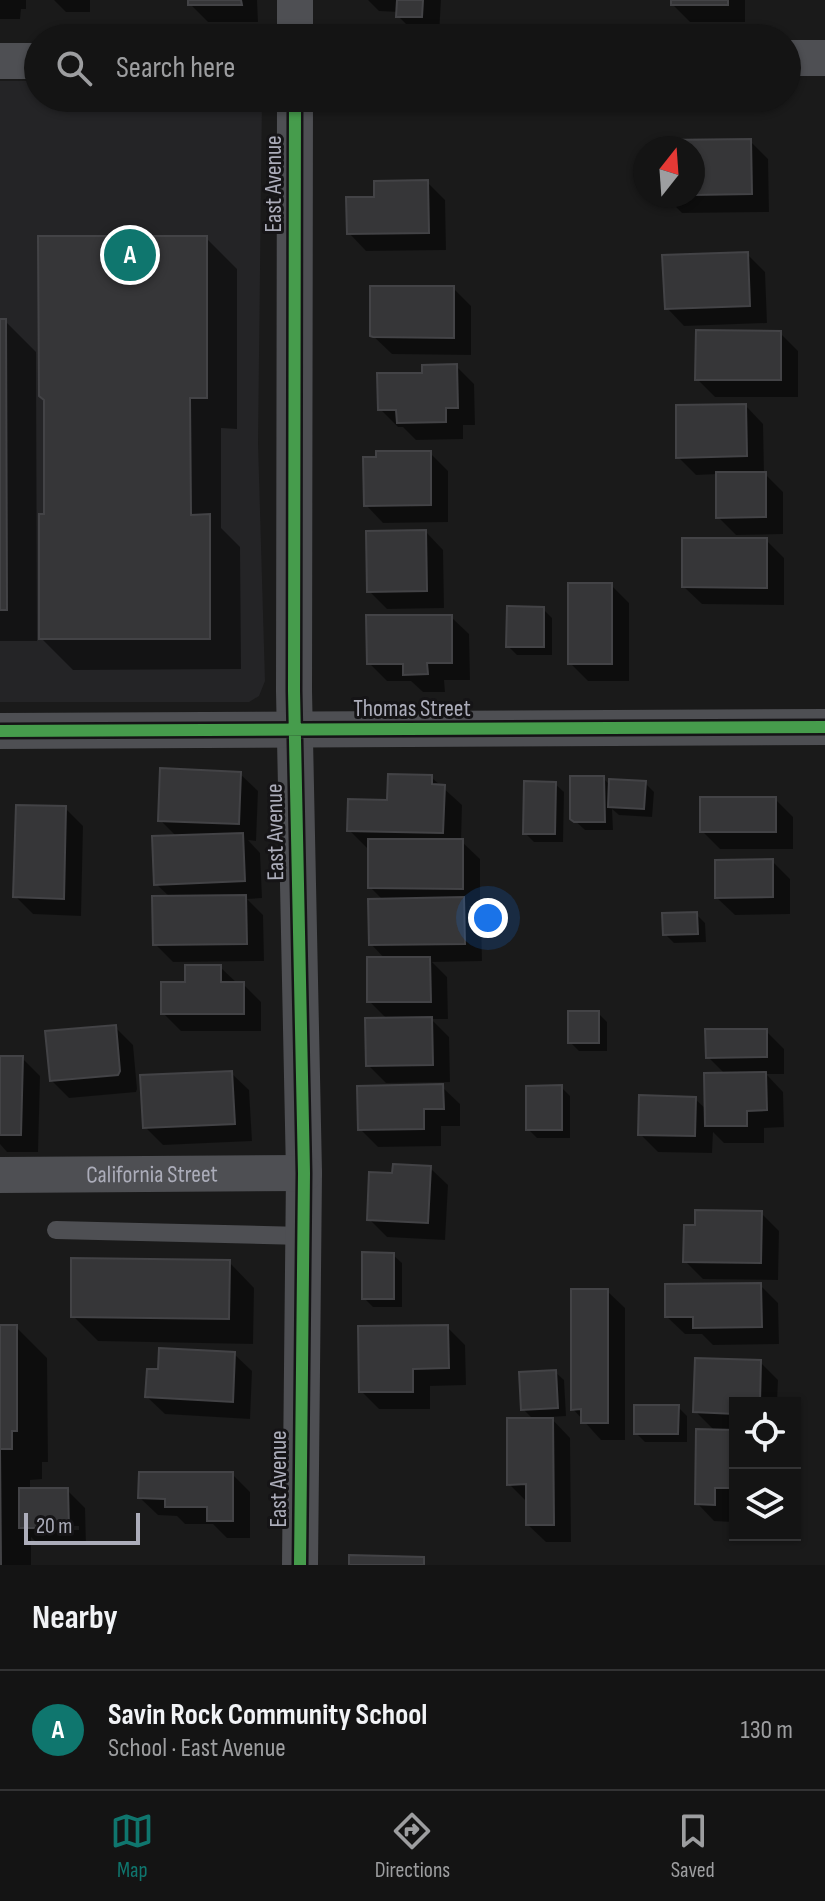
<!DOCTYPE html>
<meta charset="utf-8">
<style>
:root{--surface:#141414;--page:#212122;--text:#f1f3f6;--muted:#9d9ea0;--line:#333334;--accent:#0f766e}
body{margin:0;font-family:"Sofia Sans Condensed",sans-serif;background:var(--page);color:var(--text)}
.controls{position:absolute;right:24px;bottom:24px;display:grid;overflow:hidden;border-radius:0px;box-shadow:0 2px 6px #0004}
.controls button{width:72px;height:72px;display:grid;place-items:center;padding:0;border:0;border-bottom:2px solid var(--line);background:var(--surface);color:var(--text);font:40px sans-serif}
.compass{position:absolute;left:633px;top:136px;width:72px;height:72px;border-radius:50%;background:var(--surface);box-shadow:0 2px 6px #0004;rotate:17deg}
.scale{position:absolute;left:24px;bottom:20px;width:116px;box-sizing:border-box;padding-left:8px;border:4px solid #acadba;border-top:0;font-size:22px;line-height:28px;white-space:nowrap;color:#acadba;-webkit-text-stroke:6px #151416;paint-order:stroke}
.you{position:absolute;left:488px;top:918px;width:28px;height:28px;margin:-20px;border:6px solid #fff;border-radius:50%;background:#1a73e8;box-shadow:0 0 0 12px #1a73e833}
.badge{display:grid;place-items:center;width:52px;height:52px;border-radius:50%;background:var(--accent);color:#fff;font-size:26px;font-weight:700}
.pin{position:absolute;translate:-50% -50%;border:4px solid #fff;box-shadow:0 2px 8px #0006}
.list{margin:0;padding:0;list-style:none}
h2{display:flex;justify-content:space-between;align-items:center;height:104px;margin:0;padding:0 32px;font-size:34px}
h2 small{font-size:26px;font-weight:400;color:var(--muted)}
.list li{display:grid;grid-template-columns:52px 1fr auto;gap:24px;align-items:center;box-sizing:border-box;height:120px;padding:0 32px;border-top:2px solid var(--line)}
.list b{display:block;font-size:30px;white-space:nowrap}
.list p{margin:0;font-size:26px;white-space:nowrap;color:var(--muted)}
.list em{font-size:26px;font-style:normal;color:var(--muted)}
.icon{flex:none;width:44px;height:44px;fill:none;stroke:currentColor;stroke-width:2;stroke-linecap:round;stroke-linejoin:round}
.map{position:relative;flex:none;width:825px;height:1565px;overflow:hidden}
.search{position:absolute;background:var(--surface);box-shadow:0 2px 6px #0004;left:24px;right:24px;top:24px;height:88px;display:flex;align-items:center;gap:20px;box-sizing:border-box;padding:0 28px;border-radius:44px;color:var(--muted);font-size:30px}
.sheet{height:224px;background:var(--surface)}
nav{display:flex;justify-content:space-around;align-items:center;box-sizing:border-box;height:112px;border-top:2px solid var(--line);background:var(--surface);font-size:22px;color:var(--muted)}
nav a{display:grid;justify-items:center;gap:4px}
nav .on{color:var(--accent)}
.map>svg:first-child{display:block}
.built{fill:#242426}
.shadow{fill:#0007;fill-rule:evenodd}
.building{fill:#363638;stroke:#434346;stroke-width:2}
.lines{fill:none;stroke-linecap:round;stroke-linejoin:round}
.service{stroke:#4e4f53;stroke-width:18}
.minor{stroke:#4e4f53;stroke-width:36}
.cycleway-casing{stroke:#151416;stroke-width:17}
.cycleway{stroke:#469c4c;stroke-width:12}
.labels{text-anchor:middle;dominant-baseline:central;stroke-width:6;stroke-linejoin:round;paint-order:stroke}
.street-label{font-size:24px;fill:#acadba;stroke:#151416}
</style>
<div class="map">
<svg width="825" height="1565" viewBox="0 0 825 1565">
<rect width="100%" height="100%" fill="#1a1a1a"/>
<path class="built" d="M0 81H38V98H262L258 443 265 681 259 696 249 702H0Z"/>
<path class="shadow" d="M0 0H26V9H21L20 19H0Z
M54 0H90V12H66Z
M190 0H257L258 22H208L190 4Z
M368 0H441L439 34H416L398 16 399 12 379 11Z
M673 0H745V22H690L673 5Z
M750 141 768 159 769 212 682 213 665 196H693V148H663Z
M427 182 445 200 446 250 366 251 349 233 376 199Z
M206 238 237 269V429L221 428V528L240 547 241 669 73 670 41 638Z
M747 254 765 272 767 323 684 326 667 308Z
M453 288 471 306V355L392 354 372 335Z
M0 321H5L36 352 37 641H0Z
M780 333 798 351V397H715L697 379Z
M456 366 474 384 475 425H463V439L416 440 403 427H398L380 409 424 374Z
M746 406 763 424 764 473 783 492V534L736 535 718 517V474L696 475 678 457Z
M430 453 448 471V522L383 523 366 505 378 459Z
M426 532 443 550 444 608 387 609 369 591Z
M766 540 784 558V605L702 604 684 587Z
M611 585 629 603V681H588L570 663Z
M543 609 552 618V655H517L508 646Z
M451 617 469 634 470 680H444L445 692H423L411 681H387L369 663Z
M240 774 258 791 256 841 248 840 260 853 262 898 247 899 263 915 264 961 173 962 155 944 171 898 156 884 177 837 160 820Z
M431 777 462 805 461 841 480 859V906H469L481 917 482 961 432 962 447 977 448 1019H431L449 1037 450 1082 386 1083 368 1065 388 1020 369 1001 385 959 371 944 383 900 370 887V848H367L349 830 389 802Z
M603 778 611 786 645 783 654 792 652 817 619 815 612 809 613 830H585L572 818Z
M555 784 564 792 563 842H534L525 833Z
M775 799 793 817V849H720L702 831Z
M65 808 83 826 81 916 33 914 15 896Z
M772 861 790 879V914L735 915 717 898Z
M696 914 705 923 706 942 674 943 665 934Z
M220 967 238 984H243L261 1002V1031H181L163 1013Z
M598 1013 607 1022V1051H579L570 1042Z
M115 1027 133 1045 137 1089 136 1092 69 1098 51 1080Z
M766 1031 784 1049V1074H766L783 1092 784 1127 764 1128V1143H724L713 1132 712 1153 658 1152 640 1134 695 1099 706 1109 725 1074 708 1057Z
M0 1058H22L40 1076 38 1152H7L0 1144Z
M231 1073 249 1090 252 1141 163 1145 145 1127Z
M442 1087 460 1104V1126H441V1146L378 1147 360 1129Z
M561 1087 570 1096V1138H537L528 1129Z
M430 1168 448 1185 445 1240 387 1237 369 1219 394 1176Z
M761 1213 779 1231 778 1280 703 1279 685 1261Z
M393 1255 402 1263V1307H373L364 1298Z
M229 1262 254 1288 253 1344 98 1341 73 1316Z
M760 1285 778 1303 779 1344 713 1345 702 1334H685L667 1317Z
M607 1291 625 1308V1440H601L573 1409Z
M0 1327H16L47 1358 48 1462H42V1479L30 1480V1490H67L85 1508 86 1545H39L31 1537V1565H0ZM36 1526H79V1530H36Z
M447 1327 465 1345 466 1385 430 1386V1409H379L361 1391Z
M234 1354 252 1371 250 1419 165 1414 147 1397Z
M760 1362 778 1380 777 1403H735V1505H733L732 1522 714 1521 697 1503 716 1432 695 1411Z
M555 1372 564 1380 566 1416 550 1417 570 1438 571 1542H546L528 1525V1503L509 1484 534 1420 523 1409Z
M678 1407 687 1416V1442H645L636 1433Z
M232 1474 250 1492V1538H227L213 1524H185L177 1516 158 1515 140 1498Z"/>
<path class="building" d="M188 0H241L242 5H188Z
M397 0H423L422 17H396Z
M671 0H728V5H671Z
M751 139 752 194 693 195V148H661V140Z
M428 180 429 233 347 234 346 197H374V181Z
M38 236H207V398H190L191 515 210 514V639H39V514H44V400L39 396Z
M748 252 750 306 665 309 662 255Z
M370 286H454V338L373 337 370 336Z
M0 319H6L7 610H0Z
M696 330 781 331V380H695Z
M457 364 458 408H446V422L397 423 396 410H378L377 373H422V365Z
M746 404 747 456 676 458V405Z
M376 451H431V505L364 506 363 457H376Z
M716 472H766V517L716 518Z
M426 530 427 591 367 592 366 531Z
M682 538H767V588L682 587Z
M568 583H612V664H568Z
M507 606 544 607V647H506Z
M366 615H452V663H427L428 674 403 675V664H367Z
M160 768 241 772 239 824 158 821Z
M388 774 432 775V784L445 785 443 833 347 831 348 799 387 800Z
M570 776H604L605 822H574L570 819Z
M609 779 646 781 644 809 608 807Z
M524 781 556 782 555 834H523Z
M700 797H776V832H700Z
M16 805 66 806 64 899 13 897Z
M243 833 245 881 154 885 152 836Z
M368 839H463V889L368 888Z
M773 859V897L715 898V860Z
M246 895 247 944 153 945 152 896Z
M464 897 465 944 369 945 368 899Z
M697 912 698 934 663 935 662 913Z
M367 957H430L431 1002H367Z
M185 965H221V982H244V1014H161V982H185Z
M568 1011H599V1043H568Z
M432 1017 433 1065 366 1066 365 1018Z
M116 1025 120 1071 118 1075 50 1081 45 1031Z
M705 1029H767V1057L706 1058Z
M0 1056H23L21 1135H0Z
M232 1071 235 1124 143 1128 140 1075Z
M766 1072 767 1110 747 1111V1126H705L704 1073Z
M443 1084 444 1109H424V1129L358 1130 357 1086Z
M562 1085V1130H526V1086Z
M639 1095 696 1097 695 1136 638 1135Z
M393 1164 431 1166 428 1223 367 1220 369 1172 392 1173Z
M695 1210 762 1211 761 1263 683 1262 684 1225H695Z
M362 1252 394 1253V1299H362Z
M71 1258 230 1260 229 1319 71 1317Z
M761 1283 762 1327 693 1328V1317H665V1284Z
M571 1289H608V1423H581V1409L571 1410Z
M0 1325H17V1431H12V1449H0L1 1565H0Z
M448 1325 449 1368 413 1369V1392H359L358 1326Z
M159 1348 235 1352 233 1402 145 1397 147 1369H158Z
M695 1358 761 1360 760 1403H735V1414L693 1412Z
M556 1370 558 1408 521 1410 519 1372Z
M634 1405H679L678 1434H634Z
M507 1418H553L554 1525H526V1484L507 1485Z
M696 1429 735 1430V1502H732V1488H715V1505L695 1504Z
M139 1472H233V1521H207V1507H165V1499L138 1498Z
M19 1488H68L69 1528H19Z
M349 1555 424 1557V1565H349Z"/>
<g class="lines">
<path class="service" d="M56 1230 303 1236"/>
<g class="minor">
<path d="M295 0V38"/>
<path d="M787 58H825"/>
<path d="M0 61H38"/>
<path d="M295 98 294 691 304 1173 300 1565"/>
<path d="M0 731 825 727"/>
<path id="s1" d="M0 1175 304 1173"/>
</g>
<defs>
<path id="cycleway" d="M295 98 294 691 304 1173 300 1565
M0 731 825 727"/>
</defs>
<use href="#cycleway" class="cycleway-casing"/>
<use href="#cycleway" class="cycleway"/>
</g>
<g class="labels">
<g class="street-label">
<text transform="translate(273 184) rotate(-90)">East Avenue</text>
<text x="412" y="708">Thomas Street</text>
<text transform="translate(275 832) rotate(-91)">East Avenue</text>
<text stroke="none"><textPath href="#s1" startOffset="152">California Street</textPath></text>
<text transform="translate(278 1479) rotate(-90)">East Avenue</text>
</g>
</g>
</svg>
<div class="controls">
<button><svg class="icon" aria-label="locate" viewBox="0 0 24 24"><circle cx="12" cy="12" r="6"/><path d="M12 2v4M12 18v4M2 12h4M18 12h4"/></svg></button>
<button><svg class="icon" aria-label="layers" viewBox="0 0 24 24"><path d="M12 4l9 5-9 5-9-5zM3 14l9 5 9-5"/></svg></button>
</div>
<svg class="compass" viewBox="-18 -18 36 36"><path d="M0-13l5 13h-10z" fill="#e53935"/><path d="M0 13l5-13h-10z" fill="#9d9ea0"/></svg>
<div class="scale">20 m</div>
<div class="you"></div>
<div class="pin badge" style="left:130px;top:255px">A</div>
<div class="search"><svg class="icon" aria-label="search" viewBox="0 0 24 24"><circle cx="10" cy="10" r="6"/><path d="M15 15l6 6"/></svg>Search here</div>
</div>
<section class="sheet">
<h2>Nearby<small></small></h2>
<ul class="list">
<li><span class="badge">A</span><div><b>Savin Rock Community School</b><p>School · East Avenue</p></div><em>130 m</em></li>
</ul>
</section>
<nav>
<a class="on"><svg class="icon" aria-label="map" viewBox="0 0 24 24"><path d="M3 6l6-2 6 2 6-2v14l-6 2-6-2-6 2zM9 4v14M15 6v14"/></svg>Map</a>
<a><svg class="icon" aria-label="directions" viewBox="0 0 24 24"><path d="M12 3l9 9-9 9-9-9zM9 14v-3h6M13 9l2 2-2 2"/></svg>Directions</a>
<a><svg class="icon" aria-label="saved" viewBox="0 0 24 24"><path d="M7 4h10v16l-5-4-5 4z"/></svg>Saved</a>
</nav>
